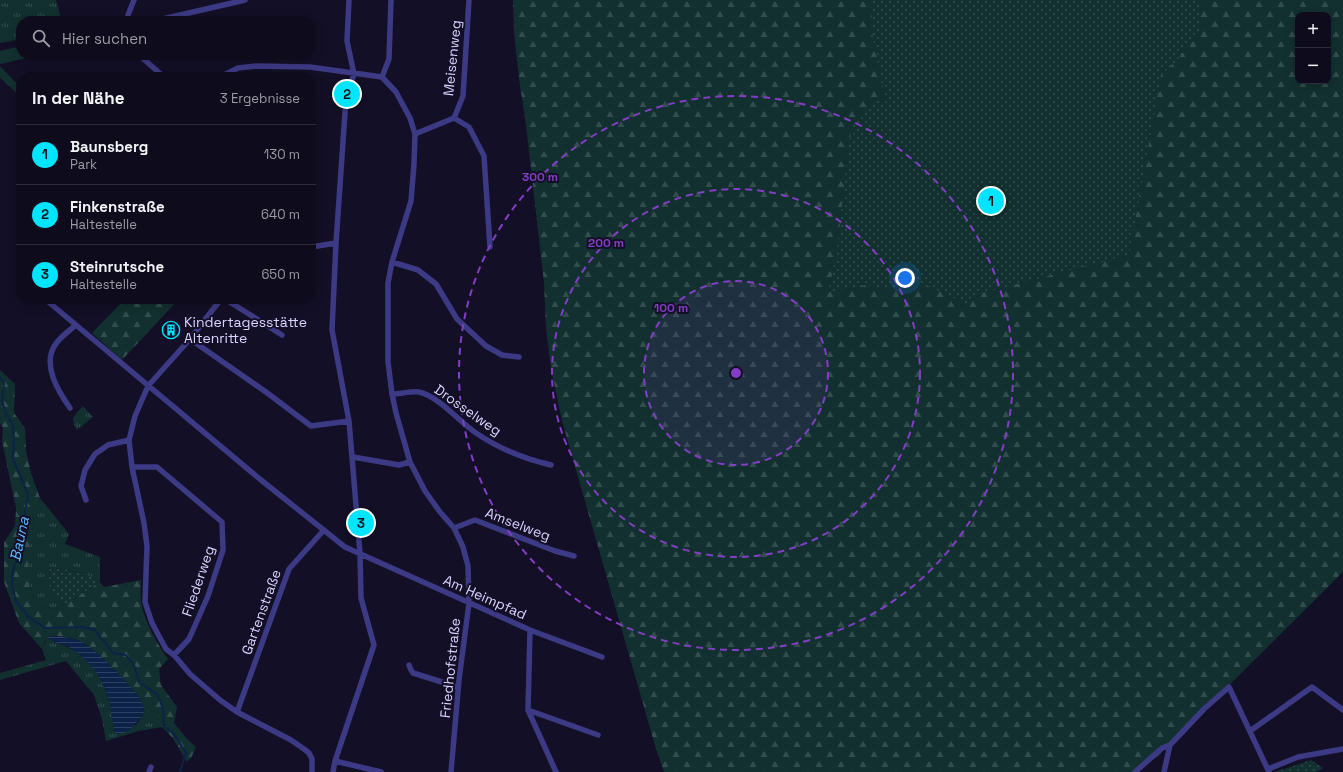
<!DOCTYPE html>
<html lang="de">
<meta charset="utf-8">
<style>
:root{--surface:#0e0b1c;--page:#171425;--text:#f1f3f6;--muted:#9b9ba3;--line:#2e2b3b;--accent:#00e5ff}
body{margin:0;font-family:"Space Grotesk",sans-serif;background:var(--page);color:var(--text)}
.controls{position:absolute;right:12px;top:12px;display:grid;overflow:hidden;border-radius:8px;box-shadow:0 2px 10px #0003}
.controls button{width:36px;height:36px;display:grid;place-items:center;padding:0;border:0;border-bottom:1px solid var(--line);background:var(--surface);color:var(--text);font:20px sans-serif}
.you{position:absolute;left:905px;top:278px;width:14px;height:14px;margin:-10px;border:3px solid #fff;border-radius:50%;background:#1a73e8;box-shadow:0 0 0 6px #1a73e833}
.badge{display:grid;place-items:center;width:26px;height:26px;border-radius:50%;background:var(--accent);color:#111;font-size:13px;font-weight:700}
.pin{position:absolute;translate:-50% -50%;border:2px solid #fff;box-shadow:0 1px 4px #0006}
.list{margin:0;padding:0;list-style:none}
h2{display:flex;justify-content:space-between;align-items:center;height:52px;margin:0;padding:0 16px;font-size:17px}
h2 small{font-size:13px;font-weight:400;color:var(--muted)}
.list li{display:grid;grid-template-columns:26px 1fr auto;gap:12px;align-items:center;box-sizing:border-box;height:60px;padding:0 16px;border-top:1px solid var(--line)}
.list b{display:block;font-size:15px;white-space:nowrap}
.list p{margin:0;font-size:13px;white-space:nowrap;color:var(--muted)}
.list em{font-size:13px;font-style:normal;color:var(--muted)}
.icon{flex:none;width:22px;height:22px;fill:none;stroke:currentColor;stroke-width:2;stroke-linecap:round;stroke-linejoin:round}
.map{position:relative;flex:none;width:1343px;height:772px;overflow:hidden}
.search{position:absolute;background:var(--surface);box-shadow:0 2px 10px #0003;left:16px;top:16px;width:300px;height:44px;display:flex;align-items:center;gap:10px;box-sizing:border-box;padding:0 14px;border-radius:16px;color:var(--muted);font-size:15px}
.panel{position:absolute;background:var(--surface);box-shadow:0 2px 10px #0003;left:16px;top:72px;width:300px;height:232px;border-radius:16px}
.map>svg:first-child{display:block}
.grass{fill:url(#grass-tufts)}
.forest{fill:url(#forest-firs);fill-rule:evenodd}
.park{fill:url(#park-dots)}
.garden{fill:#12302f}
.water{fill:url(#water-rules)}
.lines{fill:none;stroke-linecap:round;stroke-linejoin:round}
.stream{stroke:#0c2248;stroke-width:2}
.street{stroke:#3d3a85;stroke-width:5.5}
.ring{fill:none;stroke:#843dc5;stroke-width:2;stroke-dasharray:7 5}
.labels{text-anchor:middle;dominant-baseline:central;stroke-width:4;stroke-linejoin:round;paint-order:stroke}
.street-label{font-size:14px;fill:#d9d4ff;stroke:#130f26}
.poi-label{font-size:14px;fill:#d9d4ff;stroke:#130f26;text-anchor:start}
.water-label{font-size:15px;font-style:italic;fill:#62b6ff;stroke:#130f26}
.centre{fill:#843dc5;stroke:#130f26;stroke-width:2}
.ring-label{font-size:12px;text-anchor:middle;font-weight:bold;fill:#843dc5;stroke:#130f26;stroke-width:4;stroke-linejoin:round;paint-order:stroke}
</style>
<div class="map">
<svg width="1343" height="772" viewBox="0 0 1343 772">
<defs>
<pattern id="grass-tufts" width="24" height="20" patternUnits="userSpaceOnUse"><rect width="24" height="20" fill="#12302f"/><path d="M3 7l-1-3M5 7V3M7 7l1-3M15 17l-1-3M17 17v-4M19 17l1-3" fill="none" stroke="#344d4e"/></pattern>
<pattern id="forest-firs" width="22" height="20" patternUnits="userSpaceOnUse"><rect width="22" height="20" fill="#12302f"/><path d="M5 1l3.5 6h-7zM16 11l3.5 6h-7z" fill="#344d4e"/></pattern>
<pattern id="park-dots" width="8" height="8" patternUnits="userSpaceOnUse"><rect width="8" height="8" fill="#12302f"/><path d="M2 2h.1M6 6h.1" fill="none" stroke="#344d4e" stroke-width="1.8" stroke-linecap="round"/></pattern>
<pattern id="water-rules" width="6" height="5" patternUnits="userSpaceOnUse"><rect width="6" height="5" fill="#0c2248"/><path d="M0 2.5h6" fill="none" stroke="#2f4163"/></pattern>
</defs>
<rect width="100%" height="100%" fill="#130f26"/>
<path class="grass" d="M0 0H56L62 21H21V39L0 43Z
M0 66 21 88V97L0 78Z
M83 406 93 417 77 430C69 416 74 417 83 406Z
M40 498 69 534 65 544 100 557V582L83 573 50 567C48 586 50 592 64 605L53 609 37 604C35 599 31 593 29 588 22 566 34 520 40 498Z
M47 638C56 643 66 645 75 651 102 669 112 700 114 731L136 725 144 713 157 710 162 727 139 731 106 741 102 719 94 695 66 661 0 680V673L46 660 42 649Z"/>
<path class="forest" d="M513 0H1343V572L1157 757 1136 772H664L656 749 562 421 551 369 546 328 544 283 526 125 519 79 514 32ZM1298 15H1328V81H1298Z
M125 299H179L122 360 92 333Z
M0 370 15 384 14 413 25 428 26 451 31 473 40 498 34 521 30 543 27 572 29 587 37 604 53 609 64 605 100 582 104 587 141 580C141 587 140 595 141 602 144 620 157 644 168 659L159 669 161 685 177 707 174 723 187 739 196 747 191 758 187 762 172 737 162 727 157 710 144 713C143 709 143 704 141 701 135 689 94 648 82 642 76 639 56 634 49 637 45 638 43 646 42 649L19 623 4 582V542L15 526 16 508 2 441 3 428 0 423Z"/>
<path class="park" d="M872 0H1201L1199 31 1177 60 1161 75 1129 255 974 295 966 304 926 285H913L893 290 867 285 828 292 837 252 848 150 852 125 865 108 875 102 885 99 872 32Z
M50 567 83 573 100 582 64 605C49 591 48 587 50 567Z
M1311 760 1323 768 1316 772H1275Z"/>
<path class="garden" d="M21 46V55H40L0 64V51Z"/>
<path class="water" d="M50 636C61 637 74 637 84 643 96 650 134 688 141 700 143 704 143 709 144 713 137 722 129 735 116 734 113 730 111 708 109 701 104 678 88 658 67 646 60 643 53 642 47 638Z"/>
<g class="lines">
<path class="stream" d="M0 378 4 382 2 401 6 414 13 425 14 442 13 459 28 494 19 553 13 570 12 584 16 602 30 618 45 628 82 627 95 630 113 653 126 655 134 665 139 682 158 695 163 709 164 726 174 734 186 753 180 772"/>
<path class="street" d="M129 21 128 15 134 0
M154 21 245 0
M139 55 164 77
M220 77 238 68 256 66 310 67 382 77 396 92 410 118 415 134 414 164 411 201 392 262 388 283V362L392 394 396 413 410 462 425 491 440 512 454 528 463 547 468 566 469 603 459 680 451 772
M382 77 389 59 391 0
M454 118 463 96 469 0
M415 134 454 118 469 127 484 156 490 247
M311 247 336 243
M392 262 418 270 436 284 457 319 486 346 502 355 519 357
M45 299 261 480 345 547 530 630 602 657
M221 299 190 339 148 386 135 416 129 440 132 467 144 523 147 546 145 602 152 623 166 649 174 655 190 674 220 700 237 712 291 740 304 749 309 753 312 759V772
M225 299 282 335
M190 339 266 392 311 426 349 421
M392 394C400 394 411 391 419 392 440 397 458 421 476 433 498 448 525 459 551 465
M70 408C58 391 42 365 55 345 60 337 69 331 76 325
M353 457 399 465 410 462
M132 467H157L222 522 223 550 208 596 189 639 174 655
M86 500 81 486 85 470 95 454 108 445 129 440
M454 528 475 520 555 551 574 556
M530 630 528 710 556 772
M409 665 411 670 413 673 458 687
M528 710 598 735
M237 712 289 569 323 531
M1250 731 1312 687 1343 710
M335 761 381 772
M1268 769 1298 757 1343 749
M149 772 151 767
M333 772 335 761 374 645 361 598 360 553 349 421 332 330 336 243 346 98 354 74 347 41 349 0
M1135 772 1162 748 1170 745 1204 709 1229 687 1269 772
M1164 772 1170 745"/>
</g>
<circle cx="736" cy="373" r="92" fill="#843dc5" fill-opacity=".12"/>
<g class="ring">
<circle cx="736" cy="373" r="92"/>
<circle cx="736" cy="373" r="184"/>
<circle cx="736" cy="373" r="277"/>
</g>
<defs>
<symbol id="building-ring" viewBox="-11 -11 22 22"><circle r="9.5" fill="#130f26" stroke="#00e5ff" stroke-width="1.5"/><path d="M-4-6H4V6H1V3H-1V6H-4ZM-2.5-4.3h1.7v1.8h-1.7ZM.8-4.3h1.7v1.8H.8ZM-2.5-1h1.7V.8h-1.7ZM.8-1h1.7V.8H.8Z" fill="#00e5ff"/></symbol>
</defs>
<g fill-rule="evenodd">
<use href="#building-ring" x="161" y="320" width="20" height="20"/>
</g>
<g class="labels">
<g class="street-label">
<text transform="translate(452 58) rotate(-84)">Meisenweg</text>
<text transform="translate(468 410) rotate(35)">Drosselweg</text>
<text transform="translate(518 524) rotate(21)">Amselweg</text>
<text transform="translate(198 581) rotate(-71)">Fliederweg</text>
<text transform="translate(485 597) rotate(24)">Am Heimpfad</text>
<text transform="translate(261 612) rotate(-70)">Gartenstraße</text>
<text transform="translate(450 668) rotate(-84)">Friedhofstraße</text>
</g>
<g class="poi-label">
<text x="184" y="322">Kindertagesstätte<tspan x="184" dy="16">Altenritte</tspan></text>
</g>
<g class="water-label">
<text transform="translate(19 539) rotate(-78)">Bauna</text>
</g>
</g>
<circle cx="736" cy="373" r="6" class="centre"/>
<g class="ring-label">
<text x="540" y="181">300 m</text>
<text x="606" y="247">200 m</text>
<text x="671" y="312">100 m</text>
</g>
</svg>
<div class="controls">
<button>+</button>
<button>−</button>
</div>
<div class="you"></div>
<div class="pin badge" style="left:991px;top:201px">1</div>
<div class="pin badge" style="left:347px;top:94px">2</div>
<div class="pin badge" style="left:361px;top:523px">3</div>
<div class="search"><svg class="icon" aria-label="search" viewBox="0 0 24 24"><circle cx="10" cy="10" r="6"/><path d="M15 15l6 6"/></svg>Hier suchen</div>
<section class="panel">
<h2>In der Nähe<small>3 Ergebnisse</small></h2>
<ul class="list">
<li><span class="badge">1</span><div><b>Baunsberg</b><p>Park</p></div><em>130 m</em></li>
<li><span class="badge">2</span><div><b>Finkenstraße</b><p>Haltestelle</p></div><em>640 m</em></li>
<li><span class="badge">3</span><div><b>Steinrutsche</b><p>Haltestelle</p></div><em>650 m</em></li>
</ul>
</section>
</div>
